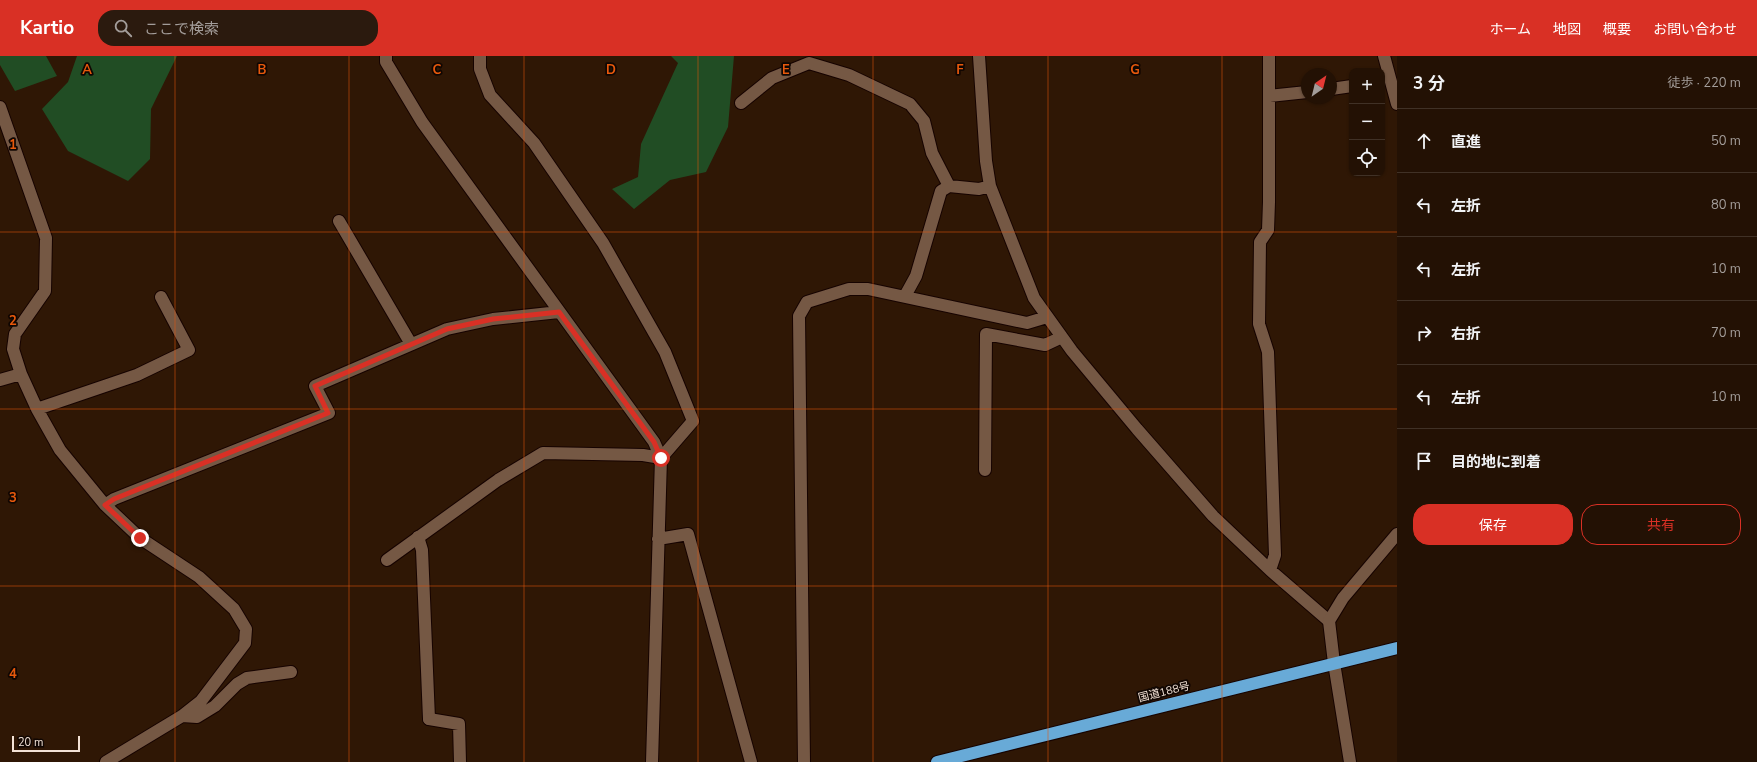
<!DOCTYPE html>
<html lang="ja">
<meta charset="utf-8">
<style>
:root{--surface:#231104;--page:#2b1a0e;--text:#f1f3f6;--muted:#a39d9a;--line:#403126;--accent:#d93025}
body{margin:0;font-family:"Nunito Sans","Noto Sans JP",sans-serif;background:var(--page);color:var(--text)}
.controls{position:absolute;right:12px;top:12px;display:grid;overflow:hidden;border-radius:8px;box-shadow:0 1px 3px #0004}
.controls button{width:36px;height:36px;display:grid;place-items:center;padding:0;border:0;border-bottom:1px solid var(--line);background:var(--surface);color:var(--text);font:20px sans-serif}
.compass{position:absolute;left:1301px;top:12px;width:36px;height:36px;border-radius:50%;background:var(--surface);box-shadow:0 1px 3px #0004;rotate:35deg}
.scale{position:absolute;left:12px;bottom:10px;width:68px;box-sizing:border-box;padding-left:4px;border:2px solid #f3e2d6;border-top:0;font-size:11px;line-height:14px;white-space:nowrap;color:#f3e2d6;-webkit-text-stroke:3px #100602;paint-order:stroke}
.stop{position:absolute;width:12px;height:12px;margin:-9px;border:3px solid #d93025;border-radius:50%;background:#fff}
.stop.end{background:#d93025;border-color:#fff;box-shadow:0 1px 4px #0008}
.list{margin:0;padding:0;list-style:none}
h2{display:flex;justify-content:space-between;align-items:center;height:52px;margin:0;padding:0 16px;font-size:17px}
h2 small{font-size:13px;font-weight:400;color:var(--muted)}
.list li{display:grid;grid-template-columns:26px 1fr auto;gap:12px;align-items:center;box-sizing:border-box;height:64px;padding:0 16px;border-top:1px solid var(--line)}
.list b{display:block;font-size:15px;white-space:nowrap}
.list em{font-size:13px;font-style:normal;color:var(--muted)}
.actions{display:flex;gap:8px;padding:12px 16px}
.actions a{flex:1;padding:9px 0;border:1px solid var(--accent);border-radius:16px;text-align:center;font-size:14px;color:var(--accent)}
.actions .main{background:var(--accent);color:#fff}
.icon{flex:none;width:22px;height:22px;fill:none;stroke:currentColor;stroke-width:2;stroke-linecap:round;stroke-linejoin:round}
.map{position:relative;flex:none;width:1397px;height:706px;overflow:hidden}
header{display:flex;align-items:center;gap:24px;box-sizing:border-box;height:56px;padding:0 20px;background:var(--accent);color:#fff}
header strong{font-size:19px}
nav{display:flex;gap:22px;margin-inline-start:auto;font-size:14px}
.search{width:280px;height:36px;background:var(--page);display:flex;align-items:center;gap:10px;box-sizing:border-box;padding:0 14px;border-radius:16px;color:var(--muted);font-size:15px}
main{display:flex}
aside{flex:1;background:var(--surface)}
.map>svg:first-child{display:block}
.green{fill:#214d24}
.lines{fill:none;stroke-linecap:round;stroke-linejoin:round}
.lane-casing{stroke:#160300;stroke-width:14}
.street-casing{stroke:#160300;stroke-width:14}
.secondary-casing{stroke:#160300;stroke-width:14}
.highway-casing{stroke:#160300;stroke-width:14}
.lane{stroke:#755844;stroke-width:12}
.street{stroke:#755844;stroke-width:12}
.secondary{stroke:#755844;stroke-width:12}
.highway{stroke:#68aad7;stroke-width:12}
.route{stroke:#d93025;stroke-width:5}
.grid{fill:none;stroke:#e8590c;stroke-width:1;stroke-opacity:0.55}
.labels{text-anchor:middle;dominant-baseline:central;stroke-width:3.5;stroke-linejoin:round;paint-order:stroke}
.street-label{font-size:11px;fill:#f3e2d6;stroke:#100602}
.grid-label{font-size:13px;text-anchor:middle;font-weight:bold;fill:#e8590c;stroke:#100602;stroke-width:3.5;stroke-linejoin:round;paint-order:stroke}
</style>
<header>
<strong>Kartio</strong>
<div class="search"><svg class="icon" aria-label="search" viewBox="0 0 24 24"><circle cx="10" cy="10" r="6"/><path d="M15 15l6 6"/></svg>ここで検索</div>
<nav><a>ホーム</a><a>地図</a><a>概要</a><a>お問い合わせ</a></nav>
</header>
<main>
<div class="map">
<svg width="1397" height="706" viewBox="0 0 1397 706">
<rect width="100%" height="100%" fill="#2f1705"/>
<path class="green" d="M0 0H46L57 20 15 35 0 9Z
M77 0H177L151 53 150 103 128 125 68 95 42 53 68 26Z
M671 0H734L728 71 706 116 670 124 634 153 612 133 638 121 641 88 678 7Z"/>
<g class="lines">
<defs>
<path id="lane" d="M418 481 422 494 429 663"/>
<path id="street" d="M386 0V6L422 66 654 386 661 402 652 706
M979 0 986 105 990 130 1034 242 1072 295 1137 373 1213 460 1270 514 1329 565
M1269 0V146L1268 174 1260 186 1259 268 1268 296 1275 499 1270 514
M1384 0 1397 48
M1331 33 1352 30
M1269 40 1307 36
M741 47 772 22 809 7 849 19 910 48 924 65 932 97 949 130
M0 51 46 182 45 235 15 278 13 293 21 318 37 353 60 394 105 449 140 482 199 521 234 553 246 573 245 587 201 645 182 660 106 706
M339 165 411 288
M905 240 916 220 941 135 949 130 979 133 990 130
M0 324 21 318
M37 353 137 319 189 294 161 241
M985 414 986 278 1045 289 1062 281
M105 449 114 443 329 357 315 330 447 273 493 263 559 256
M658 483 688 478 751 706
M387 504 498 424 543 397 643 399 661 402 693 365 665 296 603 187 534 87 490 39 480 13V0
M1334 607 1350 706
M182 660 197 661 215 650 237 628 247 622 291 616
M429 663 459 668 460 706
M804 706 799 260 807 246 849 233H868L1027 267 1047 261"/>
<path id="secondary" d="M1334 607 1329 565 1343 542 1397 478"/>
<path id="highway" d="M937 706 1397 592"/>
</defs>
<use href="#lane" class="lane-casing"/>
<use href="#street" class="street-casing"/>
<use href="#secondary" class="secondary-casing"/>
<use href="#highway" class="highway-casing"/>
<use href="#lane" class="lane"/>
<use href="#street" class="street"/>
<use href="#secondary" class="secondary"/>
<use href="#highway" class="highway"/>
</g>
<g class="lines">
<path class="route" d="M140 482 105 449 114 443 328 357 315 330 447 273 493 263 559 256 654 386 661 402"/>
</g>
<path class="grid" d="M175 0V706M349 0V706M524 0V706M698 0V706M873 0V706M1048 0V706M1222 0V706M0 176H1397M0 353H1397M0 530H1397"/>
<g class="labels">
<g class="street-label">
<text transform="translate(1164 636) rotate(-14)">国道188号</text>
</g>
</g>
<g class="grid-label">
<text x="87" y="18">A</text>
<text x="262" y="18">B</text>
<text x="437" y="18">C</text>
<text x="611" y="18">D</text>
<text x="786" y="18">E</text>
<text x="960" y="18">F</text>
<text x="1135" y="18">G</text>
<text x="13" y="93">1</text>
<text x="13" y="269">2</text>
<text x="13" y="446">3</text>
<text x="13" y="622">4</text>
</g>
</svg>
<div class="controls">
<button>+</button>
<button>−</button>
<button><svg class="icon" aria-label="locate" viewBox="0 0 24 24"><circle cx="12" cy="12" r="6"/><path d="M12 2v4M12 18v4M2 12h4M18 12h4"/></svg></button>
</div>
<svg class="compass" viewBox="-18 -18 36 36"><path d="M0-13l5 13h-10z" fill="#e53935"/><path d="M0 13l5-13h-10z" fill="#a39d9a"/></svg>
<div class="scale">20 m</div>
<div class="stop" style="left:661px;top:402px"></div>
<div class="stop end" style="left:140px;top:482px"></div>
</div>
<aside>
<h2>3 分<small>徒歩 · 220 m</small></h2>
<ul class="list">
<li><svg class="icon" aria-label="ahead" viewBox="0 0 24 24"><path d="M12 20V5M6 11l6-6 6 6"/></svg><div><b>直進</b></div><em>50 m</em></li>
<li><svg class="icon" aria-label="left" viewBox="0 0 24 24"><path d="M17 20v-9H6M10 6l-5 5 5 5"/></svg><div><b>左折</b></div><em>80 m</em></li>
<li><svg class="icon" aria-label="left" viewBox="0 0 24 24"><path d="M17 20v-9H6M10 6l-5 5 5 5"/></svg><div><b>左折</b></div><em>10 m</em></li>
<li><svg class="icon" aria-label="right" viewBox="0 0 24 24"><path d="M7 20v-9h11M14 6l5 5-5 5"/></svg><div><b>右折</b></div><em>70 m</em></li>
<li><svg class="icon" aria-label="left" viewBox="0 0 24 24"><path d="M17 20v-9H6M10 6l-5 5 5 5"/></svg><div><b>左折</b></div><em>10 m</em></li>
<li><svg class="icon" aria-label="arrive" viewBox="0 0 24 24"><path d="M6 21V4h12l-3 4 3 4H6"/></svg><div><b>目的地に到着</b></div></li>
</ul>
<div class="actions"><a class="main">保存</a><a>共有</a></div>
</aside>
</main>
